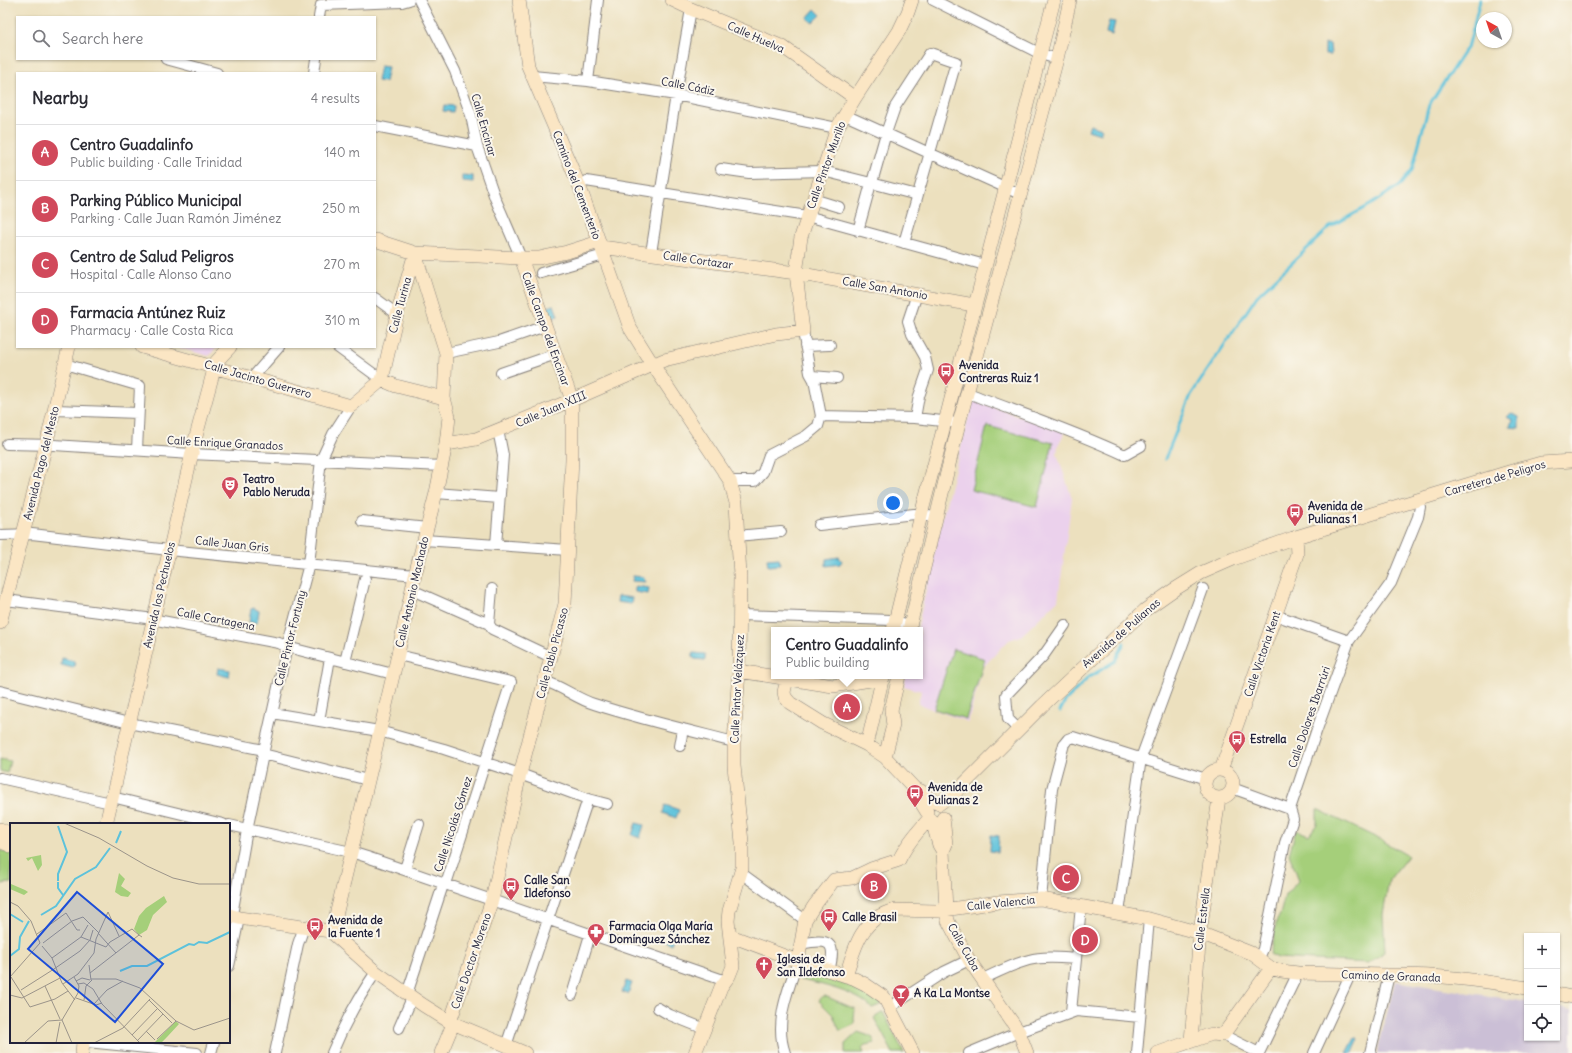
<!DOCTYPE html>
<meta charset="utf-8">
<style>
:root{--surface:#fff;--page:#f2f2f3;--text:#2b2b33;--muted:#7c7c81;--line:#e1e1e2;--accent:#d1495b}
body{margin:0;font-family:Delius,sans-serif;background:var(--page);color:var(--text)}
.controls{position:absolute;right:12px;bottom:12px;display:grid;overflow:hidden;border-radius:0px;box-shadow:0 1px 3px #0004}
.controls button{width:36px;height:36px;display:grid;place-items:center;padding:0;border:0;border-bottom:1px solid var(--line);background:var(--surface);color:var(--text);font:20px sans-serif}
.compass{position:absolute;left:1476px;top:12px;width:36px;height:36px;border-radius:50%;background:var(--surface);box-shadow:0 1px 3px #0004;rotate:320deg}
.you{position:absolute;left:893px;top:503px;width:14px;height:14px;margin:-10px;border:3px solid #fff;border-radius:50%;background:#1a73e8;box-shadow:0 0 0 6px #1a73e833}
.badge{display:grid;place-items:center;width:26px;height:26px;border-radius:50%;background:var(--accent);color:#fff;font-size:13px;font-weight:700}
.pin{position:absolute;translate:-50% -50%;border:2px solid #fff;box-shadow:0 1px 4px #0006}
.popup{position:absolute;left:771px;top:627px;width:152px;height:52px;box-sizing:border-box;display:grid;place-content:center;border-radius:0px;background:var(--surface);filter:drop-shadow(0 1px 3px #0005);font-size:13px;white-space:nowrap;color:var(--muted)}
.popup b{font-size:15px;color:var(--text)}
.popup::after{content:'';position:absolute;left:50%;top:100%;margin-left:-8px;border:8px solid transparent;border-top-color:var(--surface)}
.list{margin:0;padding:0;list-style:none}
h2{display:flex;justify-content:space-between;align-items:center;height:52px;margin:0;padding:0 16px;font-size:17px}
h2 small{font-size:13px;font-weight:400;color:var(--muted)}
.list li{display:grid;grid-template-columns:26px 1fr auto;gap:12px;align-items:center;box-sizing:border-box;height:56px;padding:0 16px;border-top:1px solid var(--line)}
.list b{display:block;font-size:15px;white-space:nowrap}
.list p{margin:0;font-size:13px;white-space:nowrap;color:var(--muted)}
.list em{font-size:13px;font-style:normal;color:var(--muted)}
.icon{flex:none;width:22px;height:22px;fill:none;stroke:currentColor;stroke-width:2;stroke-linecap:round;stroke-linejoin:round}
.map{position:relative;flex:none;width:1572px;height:1053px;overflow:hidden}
.search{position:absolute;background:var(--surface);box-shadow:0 1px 3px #0004;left:16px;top:16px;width:360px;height:44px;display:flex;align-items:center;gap:10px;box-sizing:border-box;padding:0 14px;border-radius:0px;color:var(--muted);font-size:15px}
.panel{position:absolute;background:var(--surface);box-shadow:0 1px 3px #0004;left:16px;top:72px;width:360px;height:276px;border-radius:0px}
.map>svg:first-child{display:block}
.built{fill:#ebd1ec}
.industrial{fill:#cbbfd6}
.green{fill:#a5cf7a;stroke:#64785a}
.water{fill:#5dc2db;stroke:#40728b}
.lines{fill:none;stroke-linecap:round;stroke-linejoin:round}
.stream{stroke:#5dc2db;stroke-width:3}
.street-casing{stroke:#87817c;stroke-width:12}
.secondary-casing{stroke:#87817c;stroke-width:14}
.street{stroke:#fff;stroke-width:10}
.secondary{stroke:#fbe6c4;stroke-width:13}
.labels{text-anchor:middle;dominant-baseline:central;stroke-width:4;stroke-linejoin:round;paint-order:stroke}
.street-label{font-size:11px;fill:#22223b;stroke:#fbf7ec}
.poi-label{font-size:11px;font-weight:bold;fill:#22223b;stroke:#fbf7ec;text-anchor:start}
.inset-river{fill:none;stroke:#5dc2db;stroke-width:2}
.inset-road{fill:none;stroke:#9b948a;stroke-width:1}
.view{fill:#1d4ed8;fill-opacity:0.15;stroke:#1d4ed8;stroke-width:2}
.inset-edge{fill:none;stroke:#22223b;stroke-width:2}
</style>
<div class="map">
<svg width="1572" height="1053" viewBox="0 0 1572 1053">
<rect width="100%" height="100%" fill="#fbf7ec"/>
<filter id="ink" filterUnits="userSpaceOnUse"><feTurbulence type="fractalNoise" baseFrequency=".025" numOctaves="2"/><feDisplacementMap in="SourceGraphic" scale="8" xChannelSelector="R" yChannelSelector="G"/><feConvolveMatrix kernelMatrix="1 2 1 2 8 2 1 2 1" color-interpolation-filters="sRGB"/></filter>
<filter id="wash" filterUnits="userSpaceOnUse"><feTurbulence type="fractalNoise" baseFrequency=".012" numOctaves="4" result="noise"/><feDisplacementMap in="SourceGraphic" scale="16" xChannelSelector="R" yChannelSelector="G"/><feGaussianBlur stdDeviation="0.9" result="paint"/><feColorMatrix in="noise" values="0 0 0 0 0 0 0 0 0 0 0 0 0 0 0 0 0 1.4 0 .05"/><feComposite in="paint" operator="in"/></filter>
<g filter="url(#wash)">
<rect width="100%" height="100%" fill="#ece0be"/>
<path class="built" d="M176 347H217L209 356Z
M973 400 1065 432 1058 445 1057 454 1072 498 1058 600 1021 636 1009 640 983 667 968 722 918 704 921 691 904 686 906 676H920V630H917L942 519Z"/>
<path class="industrial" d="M1395 981 1527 1002V1038H1557V1007L1572 1009V1053H1377Z"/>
<path class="green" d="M987 426 1053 443 1037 507 971 490Z
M953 649 985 659 966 719 934 709Z
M0 759 10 761 7 773 0 771Z
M1317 809 1381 840 1408 856 1389 880 1383 915 1385 952 1368 963 1278 958 1270 954 1277 919 1280 915 1285 895 1299 880 1289 854 1296 830 1309 835 1317 824Z
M0 850 11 854V883L0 884Z
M805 971 840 982 857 985 871 994 883 1004 872 1008C868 1005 864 1001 860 999 845 990 817 983 800 980Z
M825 996 855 1009 854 1019 855 1024 840 1031 833 1015 819 1001 821 997Z
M883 1012 904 1053H893L874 1018Z
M858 1032 872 1037 875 1043 865 1045 862 1048 864 1053H845V1044Z"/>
<path class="water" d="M815 9 821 15 813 23 807 18Z
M1109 21 1115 22 1112 35 1106 33Z
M1325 44H1330L1331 55H1325Z
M380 66 388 67 385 82 377 81Z
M444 105 454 106 453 112 443 111Z
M1090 125 1102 129 1100 134 1088 130Z
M462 175 473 176V182L462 181Z
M554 305 558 316 552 318 548 307Z
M1511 413 1519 417V428L1510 427 1512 420 1507 417Z
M839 557 842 561 840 564 826 566V559Z
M779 558 780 565 768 566 767 559Z
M633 576 643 577 646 582 632 581Z
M635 586 649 588 648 594 635 592Z
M618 596 632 598 631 604 617 602Z
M254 608 259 611 257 623 249 622 251 609Z
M694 653 705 654V660L695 659 692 657Z
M62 658 74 661 75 666 73 668 61 665Z
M218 668 230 670 229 677 217 674Z
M665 805 679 810 676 818 663 813Z
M636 823 644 825 640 838 632 835Z
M991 835 999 836 998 852 990 851Z
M670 929 676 931 671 944 665 941Z
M626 981 632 983 628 994 622 992Z
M1355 1038H1357L1358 1040 1353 1053H1347Z"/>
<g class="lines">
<path class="stream" d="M1165 459 1191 395 1257 296 1330 227 1370 205 1400 185 1412 170 1429 105 1469 44 1480 0
M1060 711 1066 700 1088 678 1115 661 1124 643"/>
</g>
</g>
<g filter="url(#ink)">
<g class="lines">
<defs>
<path id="street" d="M419 0 455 71 471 115 477 146 495 198 521 258
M933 0 1041 54 1057 59
M319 17 321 5 402 2 409 0
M166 59 217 73
M314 73 316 59
M532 76 588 81 676 95 837 128
M588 81 598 0
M845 115 1020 194
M375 126 477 146
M721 169 749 173 823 171 867 182
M873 179 886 133 895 107 930 53 956 62 904 243
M875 184 917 195
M579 185 586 181 807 216 985 265
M813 199 839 207
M858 231 870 187
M651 253 676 95 691 9
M541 273 604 255
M375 298 397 314
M805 346 830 345
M337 347 382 380
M446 353 499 342 545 326
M65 364 140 386 137 450
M501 373 556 354
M812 376 837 378
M252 378 279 347
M968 393C1020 413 1074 431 1125 455L1141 446
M55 410 138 413
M821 416 915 418 951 422
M915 418 919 396 928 370 925 357 912 334 908 321 917 294
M7 444 54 445 191 454 442 466
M730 481H755L763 472 769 455 806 436 818 426 821 416 814 380 810 373 803 331
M436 493 499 498
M362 521 427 528
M819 525 914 514 935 517
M0 535 32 534 169 550 415 575
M737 536 781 532
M424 540 568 550
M496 545 503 455 498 430
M412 590 489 624 492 629 551 657
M6 600 146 618 279 643 287 647 393 674
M741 615 891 620 910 625
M1275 615 1349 641
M489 624 492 589
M398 655 511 682 447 881 442 888 407 994
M345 662 365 579
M544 681C562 686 577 699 594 704 640 719 687 730 734 742
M0 691 129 723 264 750
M272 713 379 731 444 749 520 774 588 799 607 804
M319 721 330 658
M1018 729 1008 719 1006 695 1044 655 1065 625
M680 746 683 729
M263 754 368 780
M0 778 111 803
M1232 788 1290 809
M112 797 223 824
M229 825 351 852 367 857 726 981
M405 869 419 824
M741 873 805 920
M1041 899 1052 789 1064 744 1068 739 1073 737 1206 779
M1119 913 1141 758 1203 589
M232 915 247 830 264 750 287 647 309 564 321 460 333 434 351 406
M801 944C829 938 837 941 829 971
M1259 958 1263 949 1285 843 1293 819 1290 809 1316 732 1349 641 1391 583 1418 517 1420 507 1418 500
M229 966 239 918
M983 979C998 972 1013 964 1029 960 1044 956 1061 958 1076 959
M572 995 590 935
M890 1007 944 972 969 960
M658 1008 670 1015 705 1029
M1071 1012 1081 906
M399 1028 412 998
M1223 1035 1259 1053
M87 1042 197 1053
M506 1046 588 799
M211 1053 214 1042
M275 1053 298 944 304 927
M332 1053C344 1024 358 998 376 972
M785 1053C774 1023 788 990 798 961
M969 1053 1019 1032 1076 1011 1140 1017
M1137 1053 1149 919
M1259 1053 1298 973
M1314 1053 1350 975
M1370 1053 1389 975"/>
<path id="secondary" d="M519 0 528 66 579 185 630 328 653 365 730 481 736 503 740 576 739 671 734 742V766L742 842V868L729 911 728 921 733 966 729 976 721 987 695 1053
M672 0 691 9 783 47 855 98
M375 240 415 253 521 258H539L567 252 599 242
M601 247 796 273 974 305
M142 347 351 406 382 380
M382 380 397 314 415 253
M382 380 396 386 444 398
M446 444 476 439 572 400 664 360 776 334 803 331 796 273 801 237 837 128 855 98 899 31 908 12 912 0
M0 623 46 445 69 347
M893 630 921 515 1054 0
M909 630 959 423 1057 59 1070 0
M739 671 833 686 883 678
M787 679 784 692 785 697 790 703 822 723 867 745 885 757 915 789 921 791 936 803
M867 745 883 676
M885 757 893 725 891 710 899 676
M1221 770 1297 554 1296 537
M1205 784a14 14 0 1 1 28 0a14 14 0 1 1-28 0Z
M915 789 917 796 927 812
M939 804 947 798 953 795 1042 706 1145 610 1172 591 1201 573 1233 559 1296 537 1509 472 1541 463 1572 461
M943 818 946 844 943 851 946 910 948 921 969 960 1019 1032 1027 1053
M932 821 939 845 942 850
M106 824 195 440 216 362 230 347
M0 829 11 834
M0 841 11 846
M229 915 239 918 330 931 376 972 423 1005 450 1022 525 1053
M330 931 334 924 396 663 415 575 436 493 446 444 449 417 444 398 446 353 415 253
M731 936 798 961 853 978 865 984 884 997 913 1053
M798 961 805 920 814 906 834 880 852 878 871 869 899 860C906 845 917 832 929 819
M846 976C854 948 862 917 895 910L937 911 998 902 1041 899 1149 919 1200 933 1251 953 1271 968 1281 971 1298 973 1387 975C1433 974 1481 980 1527 988
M1557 994 1572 997
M450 1022 492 900 520 774 565 604 572 459V400L521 258
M1191 1041 1200 933 1219 798
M82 1053 83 1042
M441 1053 453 1024
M1158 1053 1212 1034 1223 1035 1271 968"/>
</defs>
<use href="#street" class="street-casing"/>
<use href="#secondary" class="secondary-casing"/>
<use href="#street" class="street"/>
<use href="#secondary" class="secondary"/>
</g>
</g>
<defs>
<symbol id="bus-pin" viewBox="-11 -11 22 30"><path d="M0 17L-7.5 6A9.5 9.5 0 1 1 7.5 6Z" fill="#d1495b" stroke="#fbf7ec"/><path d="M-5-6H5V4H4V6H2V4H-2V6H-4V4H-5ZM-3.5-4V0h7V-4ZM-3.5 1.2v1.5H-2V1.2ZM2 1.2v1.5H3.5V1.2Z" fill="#fff"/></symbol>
<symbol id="theatre-pin" viewBox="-11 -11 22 30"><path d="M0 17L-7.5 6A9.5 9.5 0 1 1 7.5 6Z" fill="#d1495b" stroke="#fbf7ec"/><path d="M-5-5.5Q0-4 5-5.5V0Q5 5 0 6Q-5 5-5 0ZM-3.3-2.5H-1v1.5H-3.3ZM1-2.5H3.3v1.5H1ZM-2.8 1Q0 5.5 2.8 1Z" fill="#fff"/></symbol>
<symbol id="pharmacy-pin" viewBox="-11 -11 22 30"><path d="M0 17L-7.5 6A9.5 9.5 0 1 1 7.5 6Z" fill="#d1495b" stroke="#fbf7ec"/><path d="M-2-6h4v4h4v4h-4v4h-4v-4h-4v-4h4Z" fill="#fff"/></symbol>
<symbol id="church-pin" viewBox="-11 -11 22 30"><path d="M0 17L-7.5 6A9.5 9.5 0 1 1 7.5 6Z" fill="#d1495b" stroke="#fbf7ec"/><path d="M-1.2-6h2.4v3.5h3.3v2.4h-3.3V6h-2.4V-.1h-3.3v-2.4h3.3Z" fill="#fff"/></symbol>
<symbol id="bar-pin" viewBox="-11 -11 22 30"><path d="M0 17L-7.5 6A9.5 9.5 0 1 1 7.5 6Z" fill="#d1495b" stroke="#fbf7ec"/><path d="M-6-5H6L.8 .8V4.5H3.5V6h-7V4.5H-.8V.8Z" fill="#fff"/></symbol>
</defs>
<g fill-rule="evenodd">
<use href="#bus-pin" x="936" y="361" width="20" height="27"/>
<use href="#theatre-pin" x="220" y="475" width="20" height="27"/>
<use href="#bus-pin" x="1285" y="502" width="20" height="27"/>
<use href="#bus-pin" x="1227" y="729" width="20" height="27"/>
<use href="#bus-pin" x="905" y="783" width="20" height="27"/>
<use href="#bus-pin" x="501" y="876" width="20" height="27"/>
<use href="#bus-pin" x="819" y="907" width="20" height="27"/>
<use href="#bus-pin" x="305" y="916" width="20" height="27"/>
<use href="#pharmacy-pin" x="586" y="922" width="20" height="27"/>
<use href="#church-pin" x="754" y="955" width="20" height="27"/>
<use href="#bar-pin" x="891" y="983" width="20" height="27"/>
</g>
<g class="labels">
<g class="street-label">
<text transform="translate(756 37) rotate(24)">Calle Huelva</text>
<text transform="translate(688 86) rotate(11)">Calle Cádiz</text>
<text transform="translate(484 125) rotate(74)">Calle Encinar</text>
<text transform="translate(826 165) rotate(-70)">Calle Pintor Murillo</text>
<text transform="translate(577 185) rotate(69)">Camino del Cementerio</text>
<text transform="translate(698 260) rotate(8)">Calle Cortazar</text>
<text transform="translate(885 288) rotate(10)">Calle San Antonio</text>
<text transform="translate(400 305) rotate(-75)">Calle Turina</text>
<text transform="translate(546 329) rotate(70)">Calle Campo del Encinar</text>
<text transform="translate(258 379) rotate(16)">Calle Jacinto Guerrero</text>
<text transform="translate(551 409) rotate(-23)">Calle Juan XIII</text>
<text transform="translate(225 443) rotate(3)">Calle Enrique Granados</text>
<text transform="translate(41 463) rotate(-76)">Avenida Pago del Mesto</text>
<text transform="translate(1495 478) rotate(-16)">Carretera de Peligros</text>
<text transform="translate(232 544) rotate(6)">Calle Juan Gris</text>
<text transform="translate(412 592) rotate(-77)">Calle Antonio Machado</text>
<text transform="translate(159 595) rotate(-77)">Avenida los Pechuelos</text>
<text transform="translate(216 619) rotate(11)">Calle Cartagena</text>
<text transform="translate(1121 633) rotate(-41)">Avenida de Pulianas</text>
<text transform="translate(290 638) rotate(-76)">Calle Pintor Fortuny</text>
<text transform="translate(552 653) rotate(-75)">Calle Pablo Picasso</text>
<text transform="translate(1262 654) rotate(-71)">Calle Victoria Kent</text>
<text transform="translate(737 689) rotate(-87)">Calle Pintor Velázquez</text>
<text transform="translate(1309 717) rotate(-71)">Calle Dolores Ibarrúri</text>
<text transform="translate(453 824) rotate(-72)">Calle Nicolás Gómez</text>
<text transform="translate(1001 903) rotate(-6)">Calle Valencia</text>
<text transform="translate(1202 919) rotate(-83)">Calle Estrella</text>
<text transform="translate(964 947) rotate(60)">Calle Cuba</text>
<text transform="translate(471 961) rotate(-71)">Calle Doctor Moreno</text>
<text transform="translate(1391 976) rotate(2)">Camino de Granada</text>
</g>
<g class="poi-label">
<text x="959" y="365">Avenida<tspan x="959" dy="13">Contreras Ruiz 1</tspan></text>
<text x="243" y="479">Teatro<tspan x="243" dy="13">Pablo Neruda</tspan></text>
<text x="1308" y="506">Avenida de<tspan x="1308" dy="13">Pulianas 1</tspan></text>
<text x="1250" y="739">Estrella</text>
<text x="928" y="787">Avenida de<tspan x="928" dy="13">Pulianas 2</tspan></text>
<text x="524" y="880">Calle San<tspan x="524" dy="13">Ildefonso</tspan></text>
<text x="842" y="917">Calle Brasil</text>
<text x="328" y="920">Avenida de<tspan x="328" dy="13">la Fuente 1</tspan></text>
<text x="609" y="926">Farmacia Olga María<tspan x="609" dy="13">Domínguez Sánchez</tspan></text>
<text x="777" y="959">Iglesia de<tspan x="777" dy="13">San Ildefonso</tspan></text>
<text x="914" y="993">A Ka La Montse</text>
</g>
</g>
<g transform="translate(10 823)">
<rect width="220" height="220" fill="#ece0be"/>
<path d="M31 32 32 42 28 48 22 35 18 38 16 35ZM109 50 115 56 111 63 121 70 118 74 111 73 105 69ZM1 61 15 67 18 69 14 72 0 66ZM154 73 157 79 143 92 137 107 129 112 124 106 129 93 136 85ZM166 198 169 201 157 214 151 220H144Z" fill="#a5cf7a"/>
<path class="inset-river" d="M106 20 111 8M48 58V51L57 29 48 3M48 59V65L53 72M0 91 13 99M31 92 46 83 65 56 86 44 100 25M0 133 9 126 10 114 19 98M110 148 122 143H137L179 121 184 122 189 119 197 120 220 109"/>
<path class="inset-road" d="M54 0 89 15 137 43 163 55 189 61H220M0 79 8 83 21 98 30 120M88 110 106 130M27 111 56 90 67 107H70M71 114 96 124 100 119 122 106 129 112M33 120 62 98 73 94 89 110M32 123 42 135 52 160 65 177M42 135 71 114 78 102M79 142 81 157M44 146 70 128 80 117 83 107M80 150 129 112 132 114M0 154 30 120M1 154 20 184 45 176 58 168M81 156H106L130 165 166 198 184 207 220 195M66 158 72 155 80 157M53 161 68 151 84 130 86 116 98 89 109 113M68 161 74 160 83 166 92 181 130 220M35 163 50 196M11 167 44 146M0 172 12 175 50 155M66 175 86 182 92 180M74 177 76 163 82 157M139 177 162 200M84 181 97 167 113 158M52 197 68 170 69 163 64 154M52 197 62 220M136 208 145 217M122 212 147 186M147 216 166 198M127 218 153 191M14 220 38 198 52 197M46 220 50 199M84 220 113 205 140 176"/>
<path class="view" d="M67 69 153 141 105 199 18 126Z"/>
<rect width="220" height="220" class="inset-edge"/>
</g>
</svg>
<div class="controls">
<button>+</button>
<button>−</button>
<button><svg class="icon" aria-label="locate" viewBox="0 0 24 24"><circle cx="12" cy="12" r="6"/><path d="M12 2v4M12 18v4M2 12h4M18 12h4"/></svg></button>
</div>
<svg class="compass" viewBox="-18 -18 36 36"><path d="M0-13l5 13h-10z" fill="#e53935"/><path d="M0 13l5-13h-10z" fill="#7c7c81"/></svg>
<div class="you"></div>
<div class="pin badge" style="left:847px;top:707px">A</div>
<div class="popup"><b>Centro Guadalinfo</b>Public building</div>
<div class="pin badge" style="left:874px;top:886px">B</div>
<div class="pin badge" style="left:1066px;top:878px">C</div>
<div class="pin badge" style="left:1085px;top:940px">D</div>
<div class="search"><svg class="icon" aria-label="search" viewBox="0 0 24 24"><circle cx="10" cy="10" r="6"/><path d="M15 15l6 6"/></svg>Search here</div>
<section class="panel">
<h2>Nearby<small>4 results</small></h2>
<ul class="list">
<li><span class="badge">A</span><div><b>Centro Guadalinfo</b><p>Public building · Calle Trinidad</p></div><em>140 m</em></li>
<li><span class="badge">B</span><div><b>Parking Público Municipal</b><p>Parking · Calle Juan Ramón Jiménez</p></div><em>250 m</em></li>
<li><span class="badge">C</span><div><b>Centro de Salud Peligros</b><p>Hospital · Calle Alonso Cano</p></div><em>270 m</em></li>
<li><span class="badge">D</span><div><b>Farmacia Antúnez Ruiz</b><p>Pharmacy · Calle Costa Rica</p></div><em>310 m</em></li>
</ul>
</section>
</div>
